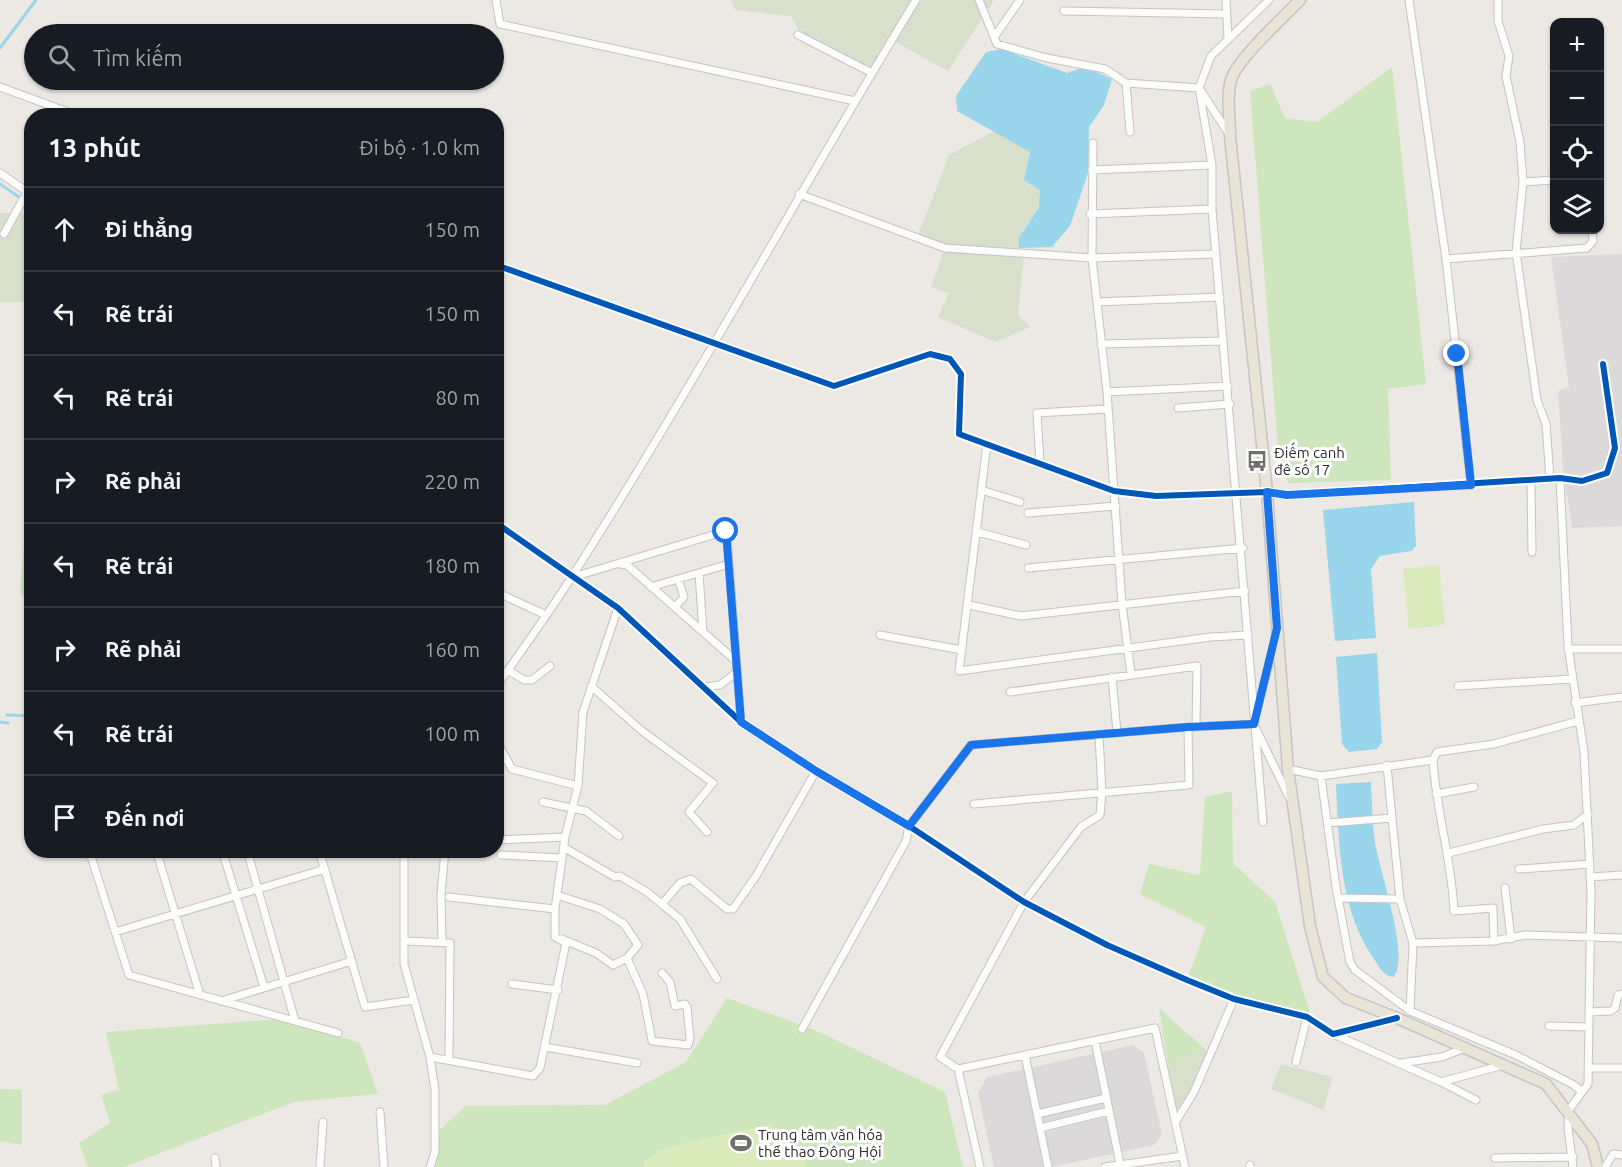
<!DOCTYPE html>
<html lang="vi">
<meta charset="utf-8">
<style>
:root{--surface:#171b24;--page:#242831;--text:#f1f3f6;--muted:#9ea1a6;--line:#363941}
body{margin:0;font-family:Ubuntu,sans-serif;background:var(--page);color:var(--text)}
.controls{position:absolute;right:18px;top:18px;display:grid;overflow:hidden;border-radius:12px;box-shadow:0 2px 4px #0004}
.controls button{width:54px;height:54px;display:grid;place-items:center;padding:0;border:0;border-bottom:2px solid var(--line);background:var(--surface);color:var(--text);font:30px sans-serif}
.stop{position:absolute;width:18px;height:18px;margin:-14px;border:4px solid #1a73e8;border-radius:50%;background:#fff}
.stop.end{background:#1a73e8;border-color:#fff;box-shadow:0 2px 6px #0008}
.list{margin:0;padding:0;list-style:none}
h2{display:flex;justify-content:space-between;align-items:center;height:78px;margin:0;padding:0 24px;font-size:26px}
h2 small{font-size:20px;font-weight:400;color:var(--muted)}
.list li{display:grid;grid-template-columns:39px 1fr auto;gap:18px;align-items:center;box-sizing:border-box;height:84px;padding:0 24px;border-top:2px solid var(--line)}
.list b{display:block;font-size:22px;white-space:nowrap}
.list em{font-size:20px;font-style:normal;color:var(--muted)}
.icon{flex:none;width:33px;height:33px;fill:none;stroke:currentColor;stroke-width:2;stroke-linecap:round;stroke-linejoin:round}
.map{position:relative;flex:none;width:1622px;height:1167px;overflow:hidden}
.search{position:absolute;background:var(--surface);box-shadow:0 2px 4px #0004;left:24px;top:24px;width:480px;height:66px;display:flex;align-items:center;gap:15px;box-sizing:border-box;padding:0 21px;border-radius:33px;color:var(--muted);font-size:22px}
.panel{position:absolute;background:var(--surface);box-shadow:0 2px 4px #0004;left:24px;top:108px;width:480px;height:750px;border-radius:24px}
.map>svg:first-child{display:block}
.industrial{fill:#dcd9db}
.green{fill:#cee6be}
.cemetery{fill:#d8e0cc}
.pitch{fill:#d9eabb}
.water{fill:#99d6ec}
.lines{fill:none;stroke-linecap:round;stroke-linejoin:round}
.stream{stroke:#99d6ec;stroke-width:3}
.minor-casing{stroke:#c5c4c5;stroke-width:9}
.primary-casing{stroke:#c6c5c4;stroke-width:13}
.minor{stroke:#fcfcfb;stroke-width:7}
.primary{stroke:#e8e4d6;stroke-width:10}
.cycleway-casing{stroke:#fff;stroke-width:10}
.cycleway{stroke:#0057b8;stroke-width:6}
.route{stroke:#1a73e8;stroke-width:8}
.labels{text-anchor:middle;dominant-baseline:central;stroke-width:6;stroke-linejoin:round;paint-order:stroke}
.poi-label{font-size:15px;fill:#2e2e2e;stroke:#fff;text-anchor:start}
</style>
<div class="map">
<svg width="1622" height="1167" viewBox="0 0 1622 1167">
<rect width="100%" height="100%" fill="#ece8e4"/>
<path class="industrial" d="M1622 254V526L1572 528 1563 468 1558 391 1569 387 1551 257Z
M1133 1045 1144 1053 1162 1134 1154 1145 1051 1167H994L978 1093 987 1077Z"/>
<path class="green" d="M1392 67 1426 384 1388 389 1391 480 1288 483 1279 461 1250 91 1270 84 1285 118 1317 122Z
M31 455V603L20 593Z
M1232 791 1233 863 1275 902 1311 1016 1236 996 1189 975 1206 927 1140 894 1149 864 1200 875 1205 797Z
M727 998 817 1031 945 1092 963 1167H804L643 1161 644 1167H435V1134L466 1106 605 1105 686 1062Z
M1159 1008 1205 1049 1168 1065Z
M267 1020 295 1021 360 1043 378 1094 294 1102 124 1167H88L79 1143 110 1123 101 1095 119 1090 106 1032Z
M0 1089 22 1090V1145L0 1141Z"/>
<path class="cemetery" d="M731 0H994L948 71 892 40 872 73 803 38 791 16 735 10Z
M996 130 1030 152 1024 180 1041 190C1040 197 1041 205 1038 210 1029 225 1011 237 1024 254L1018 315 1030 327 995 342 938 317 949 293 931 287 945 248 917 238 949 155Z
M0 213 31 214V302H0Z
M1205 1049 1208 1052C1201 1068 1193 1101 1176 1109L1168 1065Z
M1281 1064 1332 1077 1324 1110 1271 1089Z"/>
<path class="pitch" d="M1439 565 1445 625 1409 629 1403 569Z
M769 1124 802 1148 806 1167H644L643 1161 667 1147Z"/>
<path class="water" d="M1002 49 1067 73 1085 67 1112 79 1104 105 1089 127 1088 173 1070 226 1052 247 1019 248V237L1039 208 1040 190 1024 180 1030 152 957 111 956 96 986 52Z
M1414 502 1416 546 1411 551 1380 556 1371 569 1376 638 1335 641 1323 510Z
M1377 653 1382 742 1377 749 1349 752 1342 744 1336 657Z
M1371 782C1372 802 1372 822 1375 842 1379 871 1410 953 1394 977 1384 977 1379 967 1374 959 1339 909 1339 844 1336 784Z"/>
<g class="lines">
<path class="stream" d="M0 48 36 0
M0 184 32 206
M7 715 32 716
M0 722 8 723"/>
<defs>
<path id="minor" d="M496 0 500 24 855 101
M979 0 997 44 1047 58 1105 69 1126 83 1199 88 1229 134
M1226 0 1228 38
M1409 0 1446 259 1471 485
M1498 0V21L1509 56 1506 76 1520 142 1523 182 1516 252 1537 400 1546 424 1550 478
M1064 11 1226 14
M798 35 872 73
M995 36 1020 0
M1126 83 1130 132
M0 87 79 116
M1093 143 1092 258 1107 392 1122 604 1131 674
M1092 170 1212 165
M0 173 32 195
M1523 182 1554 180
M799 194 945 248 1092 258 1216 254
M1090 214 1212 209
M4 234 27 192
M1446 259 1587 248 1593 241 1592 230
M496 265 834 386 930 354 950 359 961 374 959 434 1114 491 1156 496 1267 492 1287 495 1560 478 1582 481 1607 473 1615 448 1603 364
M1097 302 1220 297
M1101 344 1223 341
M1107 392 1228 386
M1178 408 1230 404
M987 444 959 671 1211 637 1248 635
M1040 464 1037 413 1107 409
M1560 478 1568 646 1584 752 1591 891 1588 1084 1568 1111
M1531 481 1532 552
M981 490 1020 502
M1028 513 1116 506
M496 523 618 608 741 722 816 771 909 826 1024 902 1107 945 1187 980 1234 999 1307 1017 1333 1034 1395 1018
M726 523 741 722
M978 532 1026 545
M620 564 627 565 736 661
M1028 568 1243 548
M699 573 703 632
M573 577 726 531
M651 587 729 564
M496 592 546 615
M969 605 1021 616 1245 591
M675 607 684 597 678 579
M880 635 962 650
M1568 649H1622
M508 670 524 680H532L550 666
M1112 677 1117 733
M591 686 642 731 713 783 689 812 707 832
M1458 686 1572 679
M496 687C522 650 549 613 573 575 693 387 800 191 916 0
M705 687 720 685 737 672
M1010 692 1197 666 1196 727
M1575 703 1622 697
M1256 715 1275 639
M1256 729 1289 797
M496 740 512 769 578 786
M1433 760C1436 811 1452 860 1454 911L1493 908 1494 941
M1288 769 1321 776 1433 760 1437 752 1494 744 1578 721
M1321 776 1336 887 1350 962 1355 970 1410 1011 1516 1055 1574 1085 1582 1092
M1436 794 1474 787
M543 802 586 811 619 836
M974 804 1189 785 1188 727
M1392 818 1400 899 1413 943 1410 1011
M1263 822 1212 209V165L1199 88 1211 56 1269 0
M1328 823 1392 818 1387 765
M496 840 565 837
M565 848 615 877 620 876 647 892 680 919 717 979
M89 850 129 975 338 1033
M156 850 200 995
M222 850 264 987
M247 850 295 1021
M319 850 365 1007 414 1000
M404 850V964L430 1057 435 1090V1152L430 1167
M1449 853 1543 829 1574 825 1588 814
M501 855 562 858
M1519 869 1590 864
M1590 877 1622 875
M1505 888 1511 939
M557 895 600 909 624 924 638 945 627 958 613 965 596 953 562 939
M449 897 555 909
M1338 898 1400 899
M662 904 680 883 691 879 727 909H733L756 876 816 771
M115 932 325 869
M405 941 450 943 449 1059
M442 941 441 894 445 850
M1413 943 1494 941 1525 935 1622 938
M627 958 643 994 652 1041 688 1045 690 1039 687 1007 685 1004 675 1006 670 982 662 973
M512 984 558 990
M221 1001 352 961
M1589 1012 1611 1011 1615 1008 1618 995 1622 994
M1549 1026 1589 1027
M802 1029 906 841 909 826 971 745 1188 727 1254 724
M1333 1034 1441 1082 1503 1065
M1095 1041 1120 1164
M545 1047 637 1063
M1025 1055 1048 1167
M430 1057 533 1076 540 1068 566 943 555 937V909L565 837 578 786 583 712 618 608
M1296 1062 1307 1017
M1401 1063 1442 1057 1465 1048
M1590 1068H1622
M958 1069 940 1057 1024 902 1081 827 1100 815 1102 792 1099 735
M1441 1082 1476 1100
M380 1112 384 1167
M1569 1113 1568 1128 1573 1167
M1037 1114 1106 1098
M1175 1123 1194 1092 1234 999
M1040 1128 1109 1111
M215 1158 216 1167
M1495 1158 1573 1157
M320 1167 323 1122
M980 1167 958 1069 1155 1028 1185 1167
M1105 1167 1182 1156
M1250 1167V1165
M1605 1167 1613 1154 1622 1155"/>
<path id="primary" d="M1300 0C1283 18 1237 59 1231 80 1226 97 1230 118 1230 136L1267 492 1288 769 1310 926 1323 977 1346 998 1397 1018 1546 1084 1592 1144 1598 1167"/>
</defs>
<use href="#minor" class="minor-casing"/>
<use href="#primary" class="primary-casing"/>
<use href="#minor" class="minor"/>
<use href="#primary" class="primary"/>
<defs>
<path id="cycleway" d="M496 265 834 386 930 354 950 359 961 374 959 434 1114 491 1156 496 1267 492 1287 495 1560 478 1582 481 1607 473 1615 448 1603 364
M496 523 618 608 741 722 816 771 909 826 1024 902 1107 945 1187 980 1234 999 1307 1017 1333 1034 1397 1018"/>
</defs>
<use href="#cycleway" class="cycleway-casing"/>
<use href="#cycleway" class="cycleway"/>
</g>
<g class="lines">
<path class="route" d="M726 531 741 722 816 771 909 826 971 745 1188 727 1254 724 1277 628 1267 492 1287 495 1471 485 1457 354"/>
</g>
<defs>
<symbol id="bus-bare" viewBox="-9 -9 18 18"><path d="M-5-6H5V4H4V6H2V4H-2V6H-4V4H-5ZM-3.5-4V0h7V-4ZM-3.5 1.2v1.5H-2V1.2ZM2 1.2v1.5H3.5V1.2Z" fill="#706f6e" stroke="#fff" stroke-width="2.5" paint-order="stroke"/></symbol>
<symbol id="stadium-bare" viewBox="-9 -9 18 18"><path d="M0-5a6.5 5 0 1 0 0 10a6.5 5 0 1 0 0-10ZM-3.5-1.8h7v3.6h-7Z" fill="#706f6e" stroke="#fff" stroke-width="2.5" paint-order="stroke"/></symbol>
</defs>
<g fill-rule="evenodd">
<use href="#bus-bare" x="1242" y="446" width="30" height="30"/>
<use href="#stadium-bare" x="726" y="1128" width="30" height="30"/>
</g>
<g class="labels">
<g class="poi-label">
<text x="1274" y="452">Điếm canh<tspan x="1274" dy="17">đê số 17</tspan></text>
<text x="758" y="1134">Trung tâm văn hóa<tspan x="758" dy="17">thể thao Đông Hội</tspan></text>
</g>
</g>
</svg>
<div class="controls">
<button>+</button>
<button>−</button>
<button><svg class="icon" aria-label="locate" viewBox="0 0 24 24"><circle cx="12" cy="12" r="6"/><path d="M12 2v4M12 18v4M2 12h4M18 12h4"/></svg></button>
<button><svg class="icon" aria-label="layers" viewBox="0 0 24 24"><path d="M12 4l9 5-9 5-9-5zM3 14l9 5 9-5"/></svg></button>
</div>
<div class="stop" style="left:726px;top:531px"></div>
<div class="stop end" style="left:1457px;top:354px"></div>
<div class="search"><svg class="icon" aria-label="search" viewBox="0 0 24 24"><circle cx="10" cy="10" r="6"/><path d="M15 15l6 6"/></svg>Tìm kiếm</div>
<section class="panel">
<h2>13 phút<small>Đi bộ · 1.0 km</small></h2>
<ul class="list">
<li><svg class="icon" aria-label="ahead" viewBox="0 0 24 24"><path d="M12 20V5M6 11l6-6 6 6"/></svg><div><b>Đi thẳng</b></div><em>150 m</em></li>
<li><svg class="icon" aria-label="left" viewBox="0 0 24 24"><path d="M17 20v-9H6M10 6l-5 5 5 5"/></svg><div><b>Rẽ trái</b></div><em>150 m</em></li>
<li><svg class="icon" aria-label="left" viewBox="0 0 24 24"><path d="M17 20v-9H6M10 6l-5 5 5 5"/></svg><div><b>Rẽ trái</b></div><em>80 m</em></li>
<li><svg class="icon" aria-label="right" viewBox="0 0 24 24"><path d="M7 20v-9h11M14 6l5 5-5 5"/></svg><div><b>Rẽ phải</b></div><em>220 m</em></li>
<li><svg class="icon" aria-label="left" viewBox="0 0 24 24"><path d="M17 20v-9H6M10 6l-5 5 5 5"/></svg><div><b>Rẽ trái</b></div><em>180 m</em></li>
<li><svg class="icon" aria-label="right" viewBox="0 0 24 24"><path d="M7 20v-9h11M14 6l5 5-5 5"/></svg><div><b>Rẽ phải</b></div><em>160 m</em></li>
<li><svg class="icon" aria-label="left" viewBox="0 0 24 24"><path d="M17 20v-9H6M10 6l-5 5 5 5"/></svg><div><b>Rẽ trái</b></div><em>100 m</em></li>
<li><svg class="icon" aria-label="arrive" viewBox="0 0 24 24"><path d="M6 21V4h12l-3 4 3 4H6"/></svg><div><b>Đến nơi</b></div></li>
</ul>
</section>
</div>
